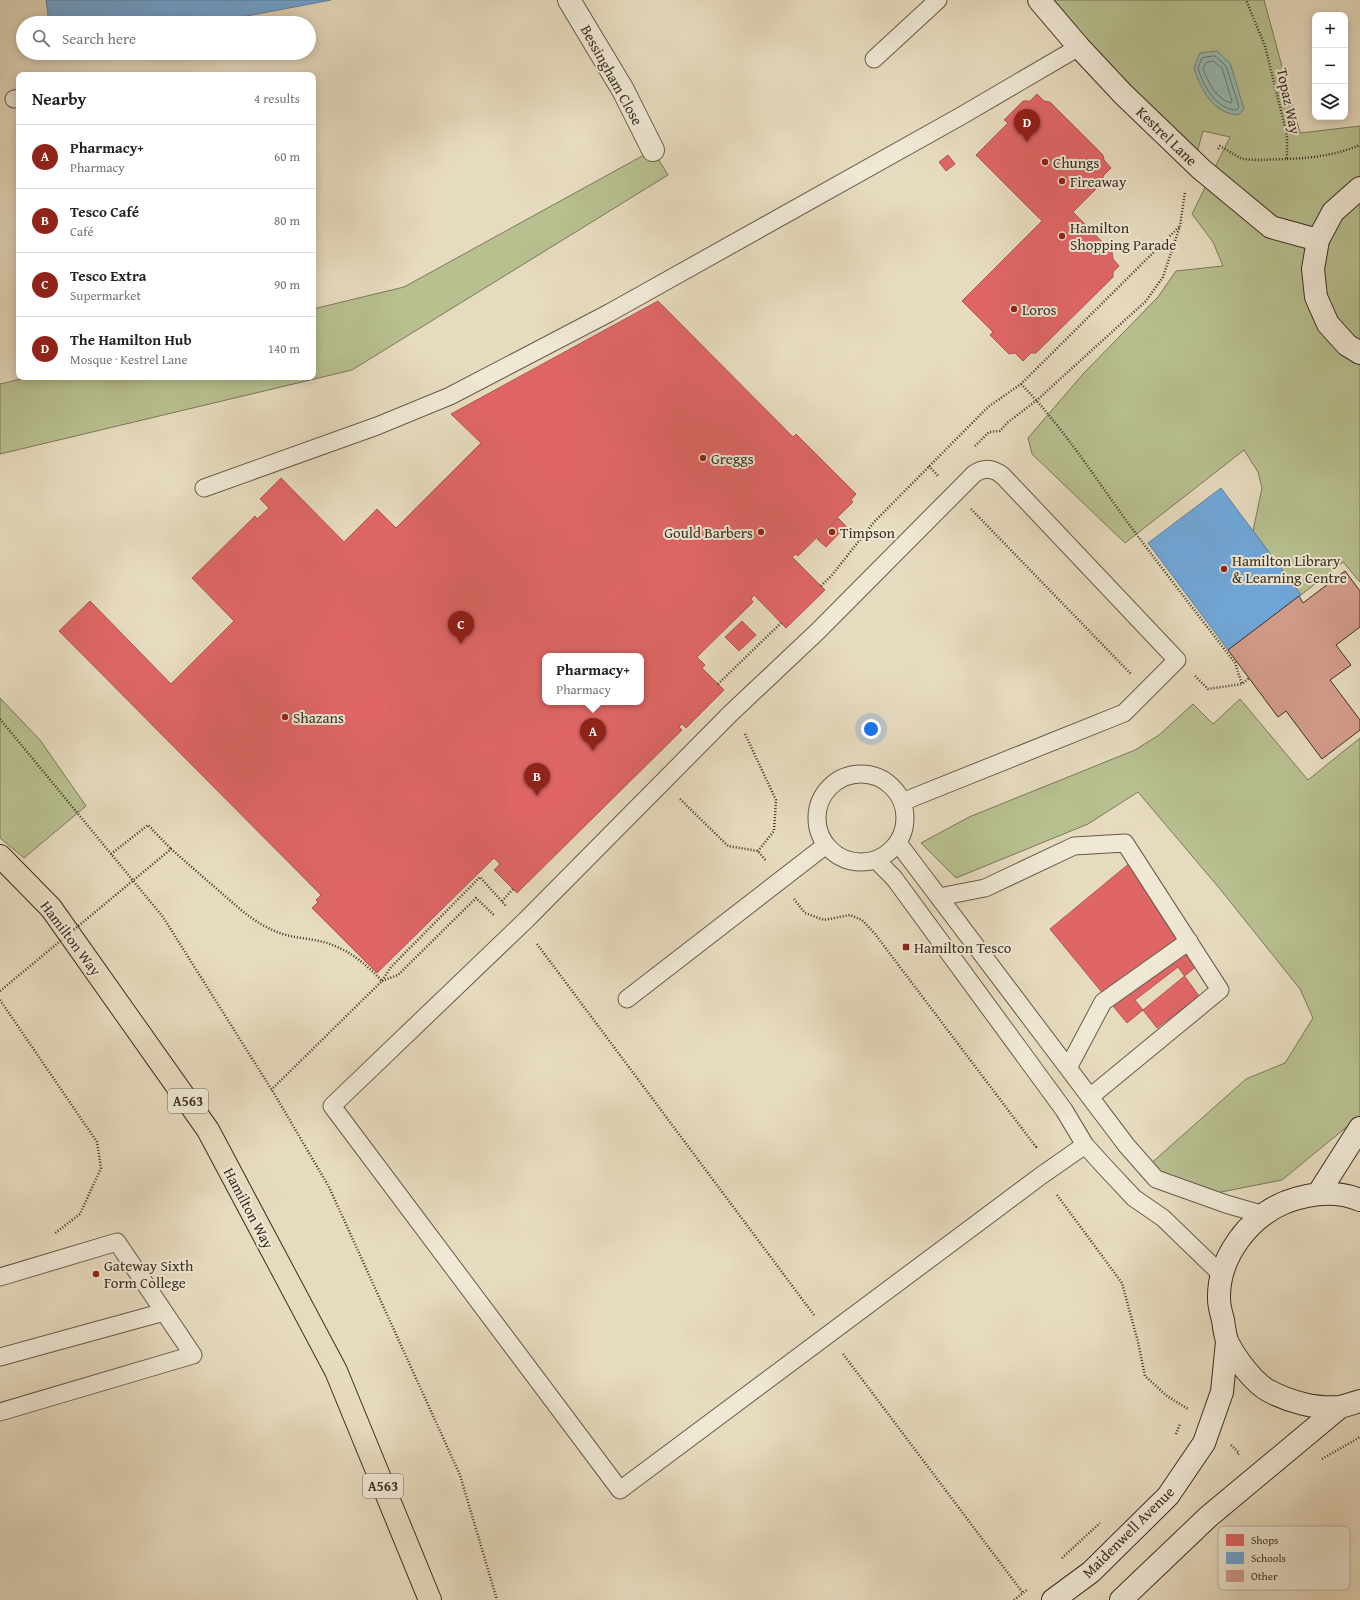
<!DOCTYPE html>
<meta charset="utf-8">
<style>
:root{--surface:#fff;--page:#f2f2f2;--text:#222;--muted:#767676;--line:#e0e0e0;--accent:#8f2418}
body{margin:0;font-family:"Gentium Book Plus",serif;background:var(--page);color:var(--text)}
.controls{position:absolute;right:12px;top:12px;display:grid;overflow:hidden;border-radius:8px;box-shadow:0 2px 10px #0003}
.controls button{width:36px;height:36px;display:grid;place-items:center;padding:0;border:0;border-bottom:1px solid var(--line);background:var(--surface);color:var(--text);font:20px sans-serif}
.you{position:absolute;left:871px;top:729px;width:14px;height:14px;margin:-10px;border:3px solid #fff;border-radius:50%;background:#1a73e8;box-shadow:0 0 0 6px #1a73e833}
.badge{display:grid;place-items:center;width:26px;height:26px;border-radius:50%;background:var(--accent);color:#fff;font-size:13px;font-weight:700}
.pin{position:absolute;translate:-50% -33px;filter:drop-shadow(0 1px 2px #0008)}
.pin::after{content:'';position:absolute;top:21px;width:14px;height:12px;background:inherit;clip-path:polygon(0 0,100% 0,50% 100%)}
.popup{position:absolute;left:542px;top:653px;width:102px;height:52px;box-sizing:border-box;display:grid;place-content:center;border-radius:8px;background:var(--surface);filter:drop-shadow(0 1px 3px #0005);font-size:13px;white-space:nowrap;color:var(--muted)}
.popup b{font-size:15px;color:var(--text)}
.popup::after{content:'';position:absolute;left:50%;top:100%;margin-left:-8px;border:8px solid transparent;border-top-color:var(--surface)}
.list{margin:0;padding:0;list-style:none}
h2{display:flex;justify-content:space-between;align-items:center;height:52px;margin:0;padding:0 16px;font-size:17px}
h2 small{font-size:13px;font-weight:400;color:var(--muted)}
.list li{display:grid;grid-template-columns:26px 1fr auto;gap:12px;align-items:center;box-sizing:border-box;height:64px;padding:0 16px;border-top:1px solid var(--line)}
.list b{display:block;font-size:15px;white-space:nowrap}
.list p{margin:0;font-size:13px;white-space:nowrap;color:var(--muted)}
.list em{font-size:13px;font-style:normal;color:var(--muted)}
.icon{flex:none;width:22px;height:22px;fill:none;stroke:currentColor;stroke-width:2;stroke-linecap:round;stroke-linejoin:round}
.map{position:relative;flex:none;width:1360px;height:1600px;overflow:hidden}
.search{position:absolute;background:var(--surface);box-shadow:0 2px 10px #0003;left:16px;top:16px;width:300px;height:44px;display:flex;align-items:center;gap:10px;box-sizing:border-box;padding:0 14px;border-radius:22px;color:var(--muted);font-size:15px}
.panel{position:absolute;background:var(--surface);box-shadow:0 2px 10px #0003;left:16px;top:72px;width:300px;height:308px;border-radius:8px}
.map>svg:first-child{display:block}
.green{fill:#b8c090;stroke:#7a785a}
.water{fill:#97bbb4;stroke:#72837a}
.shops{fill:#e06666;stroke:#ae5652;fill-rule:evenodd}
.schools{fill:#6fa8dc;stroke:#5f84a4}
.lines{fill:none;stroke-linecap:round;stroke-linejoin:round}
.shore{stroke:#69766c;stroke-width:1}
.building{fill:#d39d8c;stroke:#3b3023}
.lane-casing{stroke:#665b4a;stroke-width:19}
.street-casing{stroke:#665b4a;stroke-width:24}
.secondary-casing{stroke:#3b3023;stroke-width:24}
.highway-casing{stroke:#3b3023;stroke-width:24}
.path{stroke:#3b3023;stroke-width:2.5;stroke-dasharray:1 2;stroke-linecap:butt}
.lane{stroke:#efe8d5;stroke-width:17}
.street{stroke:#efe8d5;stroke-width:22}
.secondary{stroke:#efe8d5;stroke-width:22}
.highway{stroke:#e7dbbf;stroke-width:22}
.path-bridge{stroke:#3b3023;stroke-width:2.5;stroke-dasharray:1 2;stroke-linecap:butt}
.poi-dot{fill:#8f2418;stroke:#efe8d5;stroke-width:1.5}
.labels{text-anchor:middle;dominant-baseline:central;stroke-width:4;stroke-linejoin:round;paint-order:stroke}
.shield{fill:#efe8d5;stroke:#716758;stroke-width:1}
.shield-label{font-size:14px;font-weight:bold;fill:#3b3023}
.street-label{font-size:15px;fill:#3b3023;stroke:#efe8d5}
.poi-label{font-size:15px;fill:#3b3023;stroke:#efe8d5;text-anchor:start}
.key{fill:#efe8d5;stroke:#b9b1a0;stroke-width:1}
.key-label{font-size:11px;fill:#3b3023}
</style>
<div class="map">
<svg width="1360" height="1600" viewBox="0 0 1360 1600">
<rect width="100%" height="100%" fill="#e7dbbf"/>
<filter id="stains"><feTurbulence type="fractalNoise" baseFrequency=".005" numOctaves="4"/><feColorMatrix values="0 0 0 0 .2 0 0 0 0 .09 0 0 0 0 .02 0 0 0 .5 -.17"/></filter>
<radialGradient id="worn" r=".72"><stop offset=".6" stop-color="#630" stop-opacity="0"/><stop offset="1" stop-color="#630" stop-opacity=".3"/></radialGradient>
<path class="green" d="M1039 0H1264L1300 133 1360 126V582L1343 562 1301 595 1253 531 1262 488 1258 472 1244 450 1125 543 1032 454 1028 438 1083 374 1158 297 1176 271 1223 266 1213 242 1192 214 1230 137 1203 131 1194 163Z
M653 150 668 175 352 370 0 454V384L30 377H313V309L404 287Z
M0 698 40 740 86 806 24 858 0 838Z
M1240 699 1308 780 1360 738V1116L1282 1180 1206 1195 1148 1166 1246 1079 1285 1063 1313 1018 1300 989 1220 889 1138 792 1088 824 956 878 921 843 969 817 1135 750 1159 735 1193 704 1213 724Z"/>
<path class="water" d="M1217 51 1230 63 1244 109 1238 115C1213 113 1201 90 1194 68L1200 53Z"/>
<path class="shops" d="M1037 94 1044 101 1050 102 1103 155 1104 160 1111 168 1103 176V182L1073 212 1112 252 1113 259 1119 266 1113 272V277L1036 353H1031L1023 361 1015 353 1009 354 990 335 993 332 962 301 1042 221 976 155 1008 123 1004 120 1023 101H1030Z
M948 155 955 164 946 171 939 162Z
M658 301 793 437 796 434 856 494 851 500 853 502 798 556 796 554 792 557 825 590 786 628 754 595 751 599 753 602 697 657 705 665 702 668 724 690 686 728 682 724 679 727 682 730 517 893 494 870 500 864 494 858 377 973 312 908 318 902 316 900 321 895 59 631 90 601 171 684 234 621 192 578 255 516 257 519 269 508 260 499 281 478 344 542 377 509 396 528 481 443 451 414ZM545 656H641V702H545Z
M838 518 846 526 826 547 817 539Z
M742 621 756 635 739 651 725 637Z
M1131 862 1208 957 1127 1023 1050 929Z
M1178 967 1199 996 1157 1028 1135 1000Z"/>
<path class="schools" d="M46 0H331L210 23H49Z
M1221 488 1301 595 1228 650 1148 543Z"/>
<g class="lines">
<path class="shore" d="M1215 56 1226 66 1239 107 1237 110C1216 110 1203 85 1198 68L1202 58Z
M1213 61 1222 68 1232 101 1231 103C1216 99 1208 82 1203 69L1206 63Z"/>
</g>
<path class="building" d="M1345 571 1360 591V627L1336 645 1351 665 1330 680 1360 720V730L1322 759 1286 711 1278 717 1228 650 1299 596 1303 603Z"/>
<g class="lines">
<defs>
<path id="lane" d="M874 59 938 0
M14 99 19 98
M204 488 377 426 450 396 609 313 961 116 1079 47
M817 818a44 44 0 1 1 88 0a44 44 0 1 1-88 0Z
M902 802 1124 713 1177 660 1003 476C993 468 984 467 974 474L818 631 730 714 526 920 332 1106 620 1490 1042 1175 1085 1145
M898 843 1127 1146 1156 1179 1226 1204 1264 1215
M876 860 894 878 1064 1110 1085 1145 1104 1166 1134 1198 1163 1218 1222 1275
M939 897 985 888 1074 846 1125 843 1220 990 1090 1097
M627 999 826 845
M1068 1068 1103 1002 1189 941
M0 1277 117 1242 193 1355 0 1412
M0 1357 164 1312"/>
<path id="street" d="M569 0 623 90 653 150"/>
<path id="secondary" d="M1039 0 1079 47 1123 94 1201 169 1271 227 1318 240
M1360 188 1333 212 1318 240 1313 269 1316 297 1328 324 1347 345 1360 353
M1318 1194 1360 1128
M1360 1200C1336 1190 1310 1193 1286 1202 1249 1217 1218 1257 1219 1299 1219 1305 1221 1313 1223 1320 1224 1327 1225 1337 1228 1343 1236 1359 1254 1383 1269 1391 1290 1402 1316 1409 1339 1407 1346 1406 1353 1403 1360 1401
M1053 1600 1091 1572 1168 1496 1204 1443 1222 1392 1227 1342
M1121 1600 1208 1517 1340 1407"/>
<path id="highway" d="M0 856 51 908 208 1130 336 1371 430 1600"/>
</defs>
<use href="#lane" class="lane-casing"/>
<use href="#street" class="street-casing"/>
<use href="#secondary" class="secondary-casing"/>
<use href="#highway" class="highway-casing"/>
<path class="path" d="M1218 149 1220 146 1242 159 1259 160 1287 159V135L1265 46 1246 0
M1287 159C1313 158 1336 155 1360 145
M1021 384C1062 426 1094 476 1128 523 1163 570 1199 616 1235 663L1242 684
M975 446 989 432 1000 431 1007 423 1037 400 1146 301 1163 277 1180 226 1185 192
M929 466 938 476
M971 509 1131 674
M821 586 832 575 874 522 988 407 1021 384 1180 226
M1195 676 1208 689 1242 684 1249 678
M718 684 781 623
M0 719 163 917 275 1095 329 1187 460 1475 497 1600
M745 734 776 800 774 831 758 851
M680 799 728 846 758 851 766 861
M111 854 148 825 171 849
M794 899 805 913 824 920 850 915 862 920 875 934 1036 1147 1035 1148
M502 901 513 889
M241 910C256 922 272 932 290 936 305 939 322 940 335 946 354 954 368 966 382 981
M537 944 814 1315
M382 981 398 975 476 898 495 916
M0 1000 97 1142 101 1168 80 1214 54 1234
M271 1090 382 981 391 967 480 877 506 906
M1057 1195 1122 1283 1138 1342 1145 1376 1167 1396 1188 1409
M843 1354 1023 1593
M1176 1434 1180 1424
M1231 1445 1239 1453 1237 1456
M1322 1459 1360 1437
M1062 1558 1100 1523
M1014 1600 1028 1589"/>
<use href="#lane" class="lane"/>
<use href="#street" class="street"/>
<use href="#secondary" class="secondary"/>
<use href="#highway" class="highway"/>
<path class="path-bridge" d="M0 991 171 849 241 910"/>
</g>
<g class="poi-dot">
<circle cx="1045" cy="162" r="4"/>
<circle cx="1062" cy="181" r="4"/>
<circle cx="1062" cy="236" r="4"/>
<circle cx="1014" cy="309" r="4"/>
<circle cx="703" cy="458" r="4"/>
<circle cx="761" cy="532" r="4"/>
<circle cx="832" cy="532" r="4"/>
<circle cx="1224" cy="569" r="4"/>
<circle cx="285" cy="717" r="4"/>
<rect x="902" y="943" width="8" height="8" rx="2"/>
<circle cx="96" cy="1274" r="4"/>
</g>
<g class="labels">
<g class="shield">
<rect x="168" y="1089" width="40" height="24" rx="3"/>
<rect x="363" y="1474" width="40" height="24" rx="3"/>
</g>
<g class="shield-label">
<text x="188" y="1101">A563</text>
<text x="383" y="1486">A563</text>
</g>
<g class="street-label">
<text transform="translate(612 75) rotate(61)">Bessingham Close</text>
<text transform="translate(1289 101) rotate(78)">Topaz Way</text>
<text transform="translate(1167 136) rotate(44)">Kestrel Lane</text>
<text transform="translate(71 938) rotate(53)">Hamilton Way</text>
<text transform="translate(249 1208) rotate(62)">Hamilton Way</text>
<text transform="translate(1128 1532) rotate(-45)">Maidenwell Avenue</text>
</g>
<g class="poi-label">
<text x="1053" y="162">Chungs</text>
<text x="1070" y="181">Fireaway</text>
<text x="1070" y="227">Hamilton<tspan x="1070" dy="17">Shopping Parade</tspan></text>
<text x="1022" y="309">Loros</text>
<text x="711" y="458">Greggs</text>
<text x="753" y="532" text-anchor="end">Gould Barbers</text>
<text x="840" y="532">Timpson</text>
<text x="1232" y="560">Hamilton Library<tspan x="1232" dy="17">&amp; Learning Centre</tspan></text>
<text x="293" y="717">Shazans</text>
<text x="914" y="947">Hamilton Tesco</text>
<text x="104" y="1265">Gateway Sixth<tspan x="104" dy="17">Form College</tspan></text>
</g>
</g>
<rect x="1218" y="1526" width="132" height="64" rx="6" class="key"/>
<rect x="1226" y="1534" width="18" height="12" fill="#e06666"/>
<rect x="1226" y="1552" width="18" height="12" fill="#6fa8dc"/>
<rect x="1226" y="1570" width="18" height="12" fill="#d39d8c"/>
<g class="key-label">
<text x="1251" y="1544">Shops</text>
<text x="1251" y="1562">Schools</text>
<text x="1251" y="1580">Other</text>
</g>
<rect width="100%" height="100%" filter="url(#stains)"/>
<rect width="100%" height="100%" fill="url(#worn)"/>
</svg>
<div class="controls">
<button>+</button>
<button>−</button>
<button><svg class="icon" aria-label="layers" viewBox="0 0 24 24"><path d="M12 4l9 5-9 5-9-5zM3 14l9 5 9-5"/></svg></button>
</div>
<div class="you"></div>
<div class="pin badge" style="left:593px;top:751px">A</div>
<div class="popup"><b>Pharmacy+</b>Pharmacy</div>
<div class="pin badge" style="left:537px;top:796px">B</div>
<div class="pin badge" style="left:461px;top:644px">C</div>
<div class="pin badge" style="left:1027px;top:142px">D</div>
<div class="search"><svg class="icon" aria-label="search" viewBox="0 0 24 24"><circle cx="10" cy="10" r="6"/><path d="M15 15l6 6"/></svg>Search here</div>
<section class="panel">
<h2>Nearby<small>4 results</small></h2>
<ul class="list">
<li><span class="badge">A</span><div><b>Pharmacy+</b><p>Pharmacy</p></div><em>60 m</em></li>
<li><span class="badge">B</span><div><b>Tesco Café</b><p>Café</p></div><em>80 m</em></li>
<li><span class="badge">C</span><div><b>Tesco Extra</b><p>Supermarket</p></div><em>90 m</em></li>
<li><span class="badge">D</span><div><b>The Hamilton Hub</b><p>Mosque · Kestrel Lane</p></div><em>140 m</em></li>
</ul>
</section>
</div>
